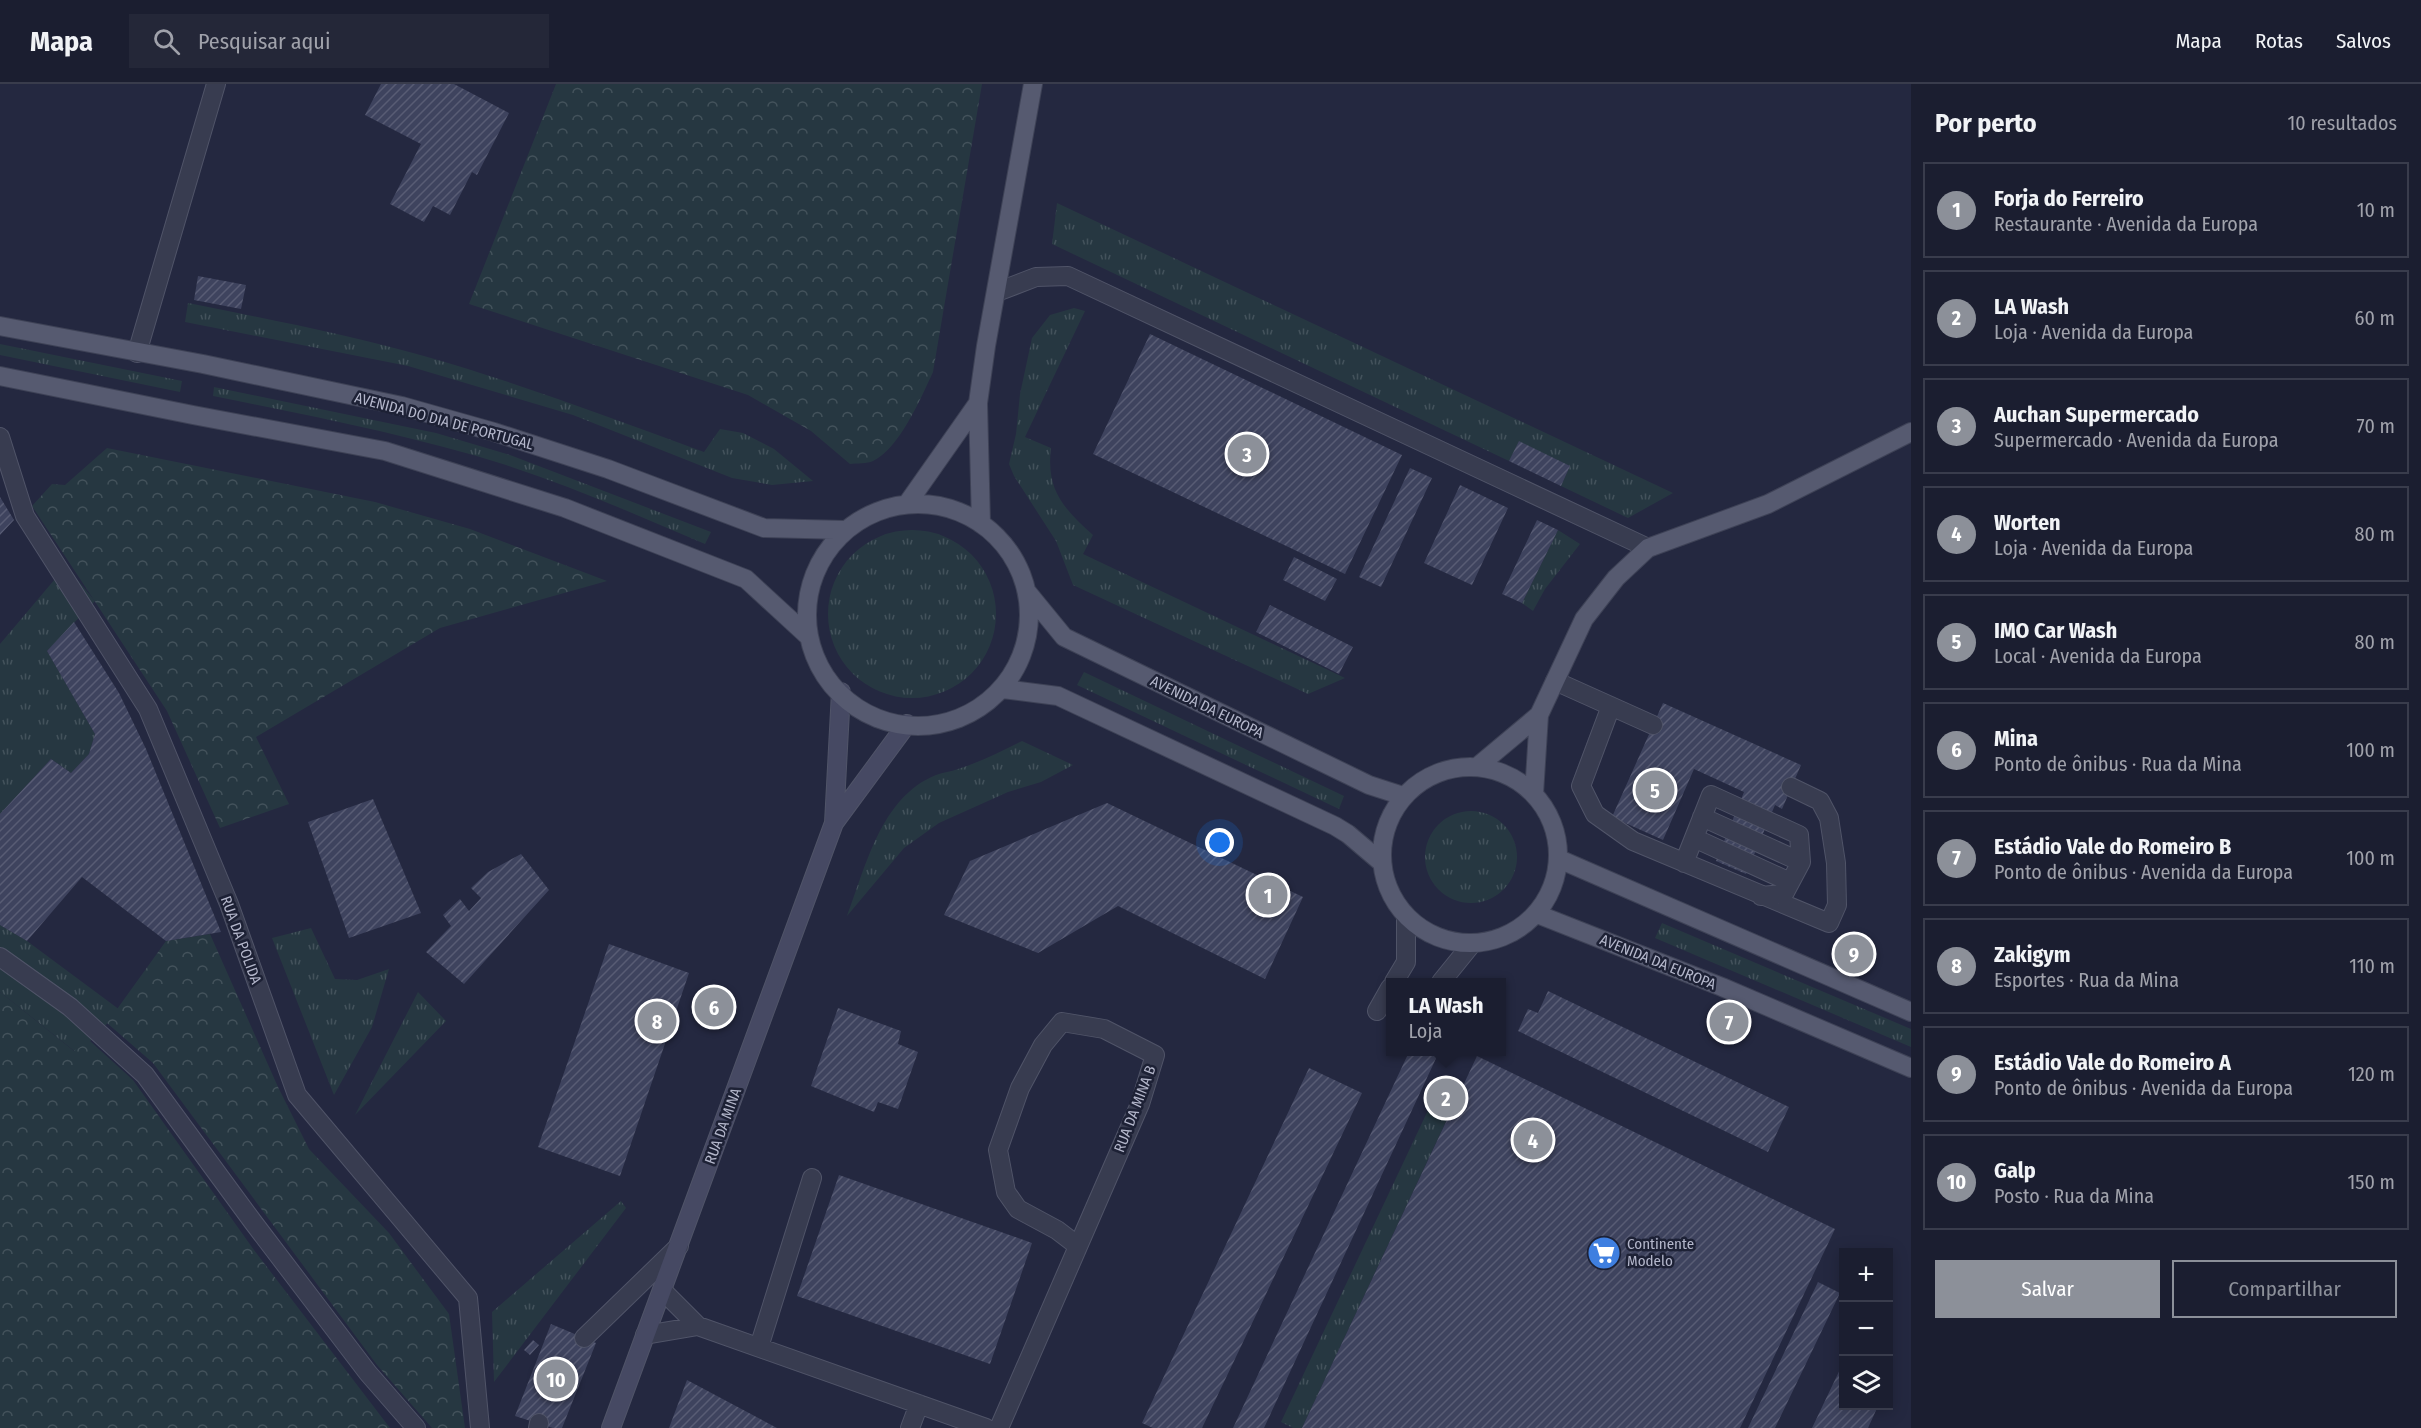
<!DOCTYPE html>
<html lang="pt">
<meta charset="utf-8">
<style>
:root{--surface:#1b1e30;--page:#242738;--text:#f1f3f6;--muted:#a0a2ab;--line:#393c4c;--accent:#8c9099}
body{margin:0;font-family:"Fira Sans Condensed",sans-serif;background:var(--page);color:var(--text)}
.controls{position:absolute;right:18px;bottom:18px;display:grid;overflow:hidden;border-radius:0px;box-shadow:0 3px 15px #0003}
.controls button{width:54px;height:54px;display:grid;place-items:center;padding:0;border:0;border-bottom:2px solid var(--line);background:var(--surface);color:var(--text);font:30px sans-serif}
.you{position:absolute;left:1220px;top:759px;width:21px;height:21px;margin:-15px;border:4px solid #fff;border-radius:50%;background:#1a73e8;box-shadow:0 0 0 9px #1a73e833}
.badge{display:grid;place-items:center;width:39px;height:39px;border-radius:50%;background:var(--accent);color:#fff;font-size:20px;font-weight:700}
.pin{position:absolute;translate:-50% -50%;border:3px solid #fff;box-shadow:0 2px 6px #0006}
.popup{position:absolute;left:1386px;top:894px;width:120px;height:78px;box-sizing:border-box;display:grid;place-content:center;border-radius:0px;background:var(--surface);filter:drop-shadow(0 2px 4px #0005);font-size:20px;white-space:nowrap;color:var(--muted)}
.popup b{font-size:22px;color:var(--text)}
.popup::after{content:'';position:absolute;left:50%;top:100%;margin-left:-12px;border:12px solid transparent;border-top-color:var(--surface)}
.list{margin:0;padding:0;list-style:none}
h2{display:flex;justify-content:space-between;align-items:center;height:78px;margin:0;padding:0 24px;font-size:26px}
h2 small{font-size:20px;font-weight:400;color:var(--muted)}
.list li{display:grid;grid-template-columns:39px 1fr auto;gap:18px;align-items:center;box-sizing:border-box;height:96px;margin:0 12px 12px;padding:0 12px;border:2px solid var(--line);border-radius:0px}
.list b{display:block;font-size:22px;white-space:nowrap}
.list p{margin:0;font-size:20px;white-space:nowrap;color:var(--muted)}
.list em{font-size:20px;font-style:normal;color:var(--muted)}
.actions{display:flex;gap:12px;padding:18px 24px}
.actions a{flex:1;padding:14px 0;border:2px solid var(--accent);border-radius:0px;text-align:center;font-size:21px;color:var(--accent)}
.actions .main{background:var(--accent);color:#fff}
.icon{flex:none;width:33px;height:33px;fill:none;stroke:currentColor;stroke-width:2;stroke-linecap:round;stroke-linejoin:round}
.map{position:relative;flex:none;width:1911px;height:1344px;overflow:hidden}
header{display:flex;align-items:center;gap:36px;box-sizing:border-box;height:84px;padding:0 30px;background:var(--surface);border-bottom:2px solid var(--line)}
header strong{font-size:28px}
nav{display:flex;gap:33px;margin-inline-start:auto;font-size:21px}
.search{width:420px;height:54px;background:var(--page);display:flex;align-items:center;gap:15px;box-sizing:border-box;padding:0 21px;border-radius:0px;color:var(--muted);font-size:22px}
main{display:flex}
aside{flex:1;background:var(--surface)}
.map>svg:first-child{display:block}
.grass{fill:url(#grass-tufts)}
.forest{fill:url(#forest-crowns)}
.building{fill:url(#building-hatch)}
.lines{fill:none;stroke-linecap:round;stroke-linejoin:round}
.lane-casing{stroke:#505468;stroke-width:20}
.street-casing{stroke:#505468;stroke-width:20}
.secondary-casing{stroke:#505468;stroke-width:20}
.primary-casing{stroke:#3e4256;stroke-width:20}
.lane{stroke:#383c50;stroke-width:18}
.street{stroke:#383c50;stroke-width:18}
.secondary{stroke:#464963;stroke-width:18}
.primary{stroke:#565a70;stroke-width:18}
.labels{text-anchor:middle;dominant-baseline:central;stroke-width:5;stroke-linejoin:round;paint-order:stroke}
.street-label{font-size:15px;fill:#b4b7cb;stroke:#1d2135}
.poi-label{font-size:15px;fill:#b4b7cb;stroke:#1d2135;text-anchor:start}
</style>
<header>
<strong>Mapa</strong>
<div class="search"><svg class="icon" aria-label="search" viewBox="0 0 24 24"><circle cx="10" cy="10" r="6"/><path d="M15 15l6 6"/></svg>Pesquisar aqui</div>
<nav><a>Mapa</a><a>Rotas</a><a>Salvos</a></nav>
</header>
<main>
<div class="map">
<svg width="1911" height="1344" viewBox="0 0 1911 1344">
<defs>
<pattern id="grass-tufts" width="24" height="20" patternUnits="userSpaceOnUse" patternTransform="scale(1.5)"><rect width="24" height="20" fill="#263741"/><path d="M3 7l-1-3M5 7V3M7 7l1-3M15 17l-1-3M17 17v-4M19 17l1-3" fill="none" stroke="#43525b"/></pattern>
<pattern id="forest-crowns" width="20" height="18" patternUnits="userSpaceOnUse" patternTransform="scale(1.5)"><rect width="20" height="18" fill="#263741"/><path d="M2 6a3 3 0 1 1 6 0M12 15a3 3 0 1 1 6 0" fill="none" stroke="#43525b"/></pattern>
<pattern id="building-hatch" width="6" height="6" patternUnits="userSpaceOnUse" patternTransform="scale(1.5)"><rect width="6" height="6" fill="#3e435e"/><path d="M-1 1l2-2M0 6l6-6M5 7l2-2" fill="none" stroke="#585c74"/></pattern>
</defs>
<rect width="100%" height="100%" fill="#242840"/>
<path class="grass" d="M1057 119 1673 409 1628 434 1561 402 1570 382 1519 358 1509 377 1052 160Z
M188 219C267 235 346 250 424 272 519 299 611 334 704 368L720 345 743 349 774 365 813 397 772 401 732 394 573 331 408 282 185 238Z
M1074 224 1085 227 1025 353 1051 364C1046 406 1063 424 1093 451L1083 470 1345 594 1308 610 1073 501 1056 457 1014 392 1009 380 1016 350 1020 310 1032 254 1050 231Z
M0 260 182 297 180 308 0 271Z
M214 303 436 349 510 371 711 448 705 460C639 432 574 403 506 381 410 351 311 332 213 312Z
M1558 446 1580 460 1545 505 1533 527 1522 519Z
M828 530a84 84 0 1 1 168 0a84 84 0 1 1-168 0Z
M66 482 95 517 47 567 95 650 89 670 71 689 51 675 0 730V560Z
M1084 588 1344 712 1339 725 1077 601Z
M1022 657 1073 681 1041 698 1008 708 939 739 904 764 847 832C866 782 881 713 936 691 943 688 951 688 958 685 980 678 1002 667 1022 657Z
M1425 773a46 46 0 1 1 92 0a46 46 0 1 1-92 0Z
M1662 839 1911 945V963L1655 854Z
M0 841 27 857 120 926 78 970 0 908Z
M311 844 335 895 357 896 389 885 372 943 334 1011 272 854Z
M418 908 446 937 355 1031Z
M1430 1022 1449 1031 1302 1344H1293L1281 1338Z
M621 1117 626 1124 494 1298 492 1228Z"/>
<path class="forest" d="M556 0H982L933 288C921 314 899 365 873 377 867 380 857 379 850 380L811 347 748 311 469 220Z
M107 364 375 418 470 445 607 497 440 544 256 653 289 720 220 744 167 627 32 422 52 400 65 401Z
M210 850 278 1003 309 1065 389 1149 449 1230 465 1344H432L377 1281 153 979 107 939 166 857Z
M0 908 74 967 90 957 133 996 254 1166 390 1344H0Z"/>
<path class="building" d="M381 0H454L509 29 477 91 472 88 450 131 433 122 424 138 390 120 421 60 365 31Z
M198 192 246 201 241 225 194 216Z
M1150 250 1402 371 1345 490 1093 370Z
M1519 357 1570 382 1561 402 1509 377Z
M1410 384 1432 394 1381 503 1359 493Z
M1460 401 1508 424 1472 501 1424 479Z
M0 413 14 436 0 451Z
M1537 436 1558 446 1522 519 1502 510Z
M1294 473 1337 495 1325 517 1283 496Z
M1270 521 1353 563 1339 590 1256 548Z
M74 538 119 609 146 665 221 848 166 857 82 793 27 857 0 841V730L51 675 71 689 89 670 95 650 47 567Z
M1663 619 1801 681 1782 725 1775 721 1746 790 1716 777 1744 708 1694 685 1663 756 1612 733Z
M373 715 421 829 349 854 308 738Z
M1107 719 1303 813 1265 895 1118 822 1038 869 944 831 970 777Z
M521 770 549 806 464 900 426 868 451 842 443 831 460 815 469 827 481 814 471 804 488 788Z
M609 860 689 889 620 1092 538 1063Z
M1548 907 1789 1023 1768 1068 1518 947 1528 925 1538 929Z
M838 924 901 947 898 960 918 968 898 1025 878 1018 874 1028 811 1002Z
M1409 968H1439L1264 1344H1233Z
M1477 972 1835 1145 1740 1344H1302Z
M1309 984 1362 1009 1202 1344H1153L1142 1339Z
M839 1091 1032 1159 990 1280 797 1212Z
M1818 1198 1840 1209 1775 1344H1748Z
M551 1240 596 1259 562 1344H553L515 1332Z
M533 1256 539 1261 530 1271 524 1266Z
M1844 1277V1322H1878L1868 1344H1812Z
M687 1296 777 1344H669Z"/>
<g class="lines">
<defs>
<path id="lane" d="M997 208 1036 193 1068 192 1648 464
M1555 597 1653 641
M1611 622 1581 702 1595 730 1633 757 1829 839 1837 821 1836 779 1829 734 1820 717 1791 703
M1702 733 1801 778
M1694 754 1790 798
M1684 779 1711 711 1799 751 1801 778 1784 810 1761 812
M1394 898 1406 878V832
M1441 898 1471 861
M1377 927 1390 904
M663 1207 698 1242
M645 1251 698 1242 986 1344
M584 1254 679 1162
M759 1263 812 1094
M538 1344 539 1339
M910 1344 919 1320
M999 1344 1140 1020 1155 971 1104 945 1062 938 1043 961 1020 1004 998 1066 1006 1108 1018 1125 1057 1146 1078 1162"/>
<path id="street" d="M137 269 216 0
M0 353 25 432 148 625 229 820 297 1011 468 1214 480 1344
M0 873 70 923 145 991 253 1138 368 1289 416 1344"/>
<path id="secondary" d="M834 739 841 608
M611 1344 834 739 907 640"/>
<path id="primary" d="M0 242 203 280 402 322 494 348 608 385 764 444 845 446
M0 292 193 331 385 367 565 424 746 495 808 552
M907 420 978 319
M807 531a111 111 0 1 1 222 0a111 111 0 1 1-222 0Z
M981 440 978 319 986 262 1033 0
M1028 509 1064 553 1369 701 1403 712
M1003 605 1058 612 1335 742 1348 750 1381 778
M1382 771a88 88 0 1 1 176 0a88 88 0 1 1-176 0Z
M1477 683 1539 631
M1534 710 1539 631 1584 535 1616 494 1648 464 1768 420 1911 348
M1559 775 1911 928
M1537 830 1722 903 1911 984"/>
</defs>
<use href="#lane" class="lane-casing"/>
<use href="#street" class="street-casing"/>
<use href="#secondary" class="secondary-casing"/>
<use href="#primary" class="primary-casing"/>
<use href="#lane" class="lane"/>
<use href="#street" class="street"/>
<use href="#secondary" class="secondary"/>
<use href="#primary" class="primary"/>
</g>
<defs>
<symbol id="supermarket-disc" viewBox="-11 -11 22 22"><circle r="9.5" fill="#3f7fe0" stroke="#1d2135"/><path d="M-6-5.5h2.5l.6 2H6L4.5 2H-2.5L-4.4-4H-6ZM-1.5 3.2a1.3 1.3 0 1 0 .1 0ZM3 3.2a1.3 1.3 0 1 0 .1 0Z" fill="#fff"/></symbol>
</defs>
<g fill-rule="evenodd">
<use href="#supermarket-disc" x="1585" y="1150" width="38" height="38"/>
</g>
<g class="labels">
<g class="street-label">
<text transform="translate(444 337) rotate(15)">AVENIDA DO DIA DE PORTUGAL</text>
<text transform="translate(1207 623) rotate(26)">AVENIDA DA EUROPA</text>
<text transform="translate(241 856) rotate(70)">RUA DA POLIDA</text>
<text transform="translate(1658 878) rotate(22)">AVENIDA DA EUROPA</text>
<text transform="translate(1135 1025) rotate(-69)">RUA DA MINA B</text>
<text transform="translate(723 1042) rotate(-70)">RUA DA MINA</text>
</g>
<g class="poi-label">
<text x="1627" y="1160">Continente<tspan x="1627" dy="17">Modelo</tspan></text>
</g>
</g>
</svg>
<div class="controls">
<button>+</button>
<button>−</button>
<button><svg class="icon" aria-label="layers" viewBox="0 0 24 24"><path d="M12 4l9 5-9 5-9-5zM3 14l9 5 9-5"/></svg></button>
</div>
<div class="you"></div>
<div class="pin badge" style="left:1268px;top:811px">1</div>
<div class="pin badge" style="left:1446px;top:1014px">2</div>
<div class="popup"><b>LA Wash</b>Loja</div>
<div class="pin badge" style="left:1247px;top:370px">3</div>
<div class="pin badge" style="left:1533px;top:1056px">4</div>
<div class="pin badge" style="left:1655px;top:706px">5</div>
<div class="pin badge" style="left:714px;top:923px">6</div>
<div class="pin badge" style="left:1729px;top:938px">7</div>
<div class="pin badge" style="left:657px;top:937px">8</div>
<div class="pin badge" style="left:1854px;top:870px">9</div>
<div class="pin badge" style="left:556px;top:1295px">10</div>
</div>
<aside>
<h2>Por perto<small>10 resultados</small></h2>
<ul class="list">
<li><span class="badge">1</span><div><b>Forja do Ferreiro</b><p>Restaurante · Avenida da Europa</p></div><em>10 m</em></li>
<li><span class="badge">2</span><div><b>LA Wash</b><p>Loja · Avenida da Europa</p></div><em>60 m</em></li>
<li><span class="badge">3</span><div><b>Auchan Supermercado</b><p>Supermercado · Avenida da Europa</p></div><em>70 m</em></li>
<li><span class="badge">4</span><div><b>Worten</b><p>Loja · Avenida da Europa</p></div><em>80 m</em></li>
<li><span class="badge">5</span><div><b>IMO Car Wash</b><p>Local · Avenida da Europa</p></div><em>80 m</em></li>
<li><span class="badge">6</span><div><b>Mina</b><p>Ponto de ônibus · Rua da Mina</p></div><em>100 m</em></li>
<li><span class="badge">7</span><div><b>Estádio Vale do Romeiro B</b><p>Ponto de ônibus · Avenida da Europa</p></div><em>100 m</em></li>
<li><span class="badge">8</span><div><b>Zakigym</b><p>Esportes · Rua da Mina</p></div><em>110 m</em></li>
<li><span class="badge">9</span><div><b>Estádio Vale do Romeiro A</b><p>Ponto de ônibus · Avenida da Europa</p></div><em>120 m</em></li>
<li><span class="badge">10</span><div><b>Galp</b><p>Posto · Rua da Mina</p></div><em>150 m</em></li>
</ul>
<div class="actions"><a class="main">Salvar</a><a>Compartilhar</a></div>
</aside>
</main>
